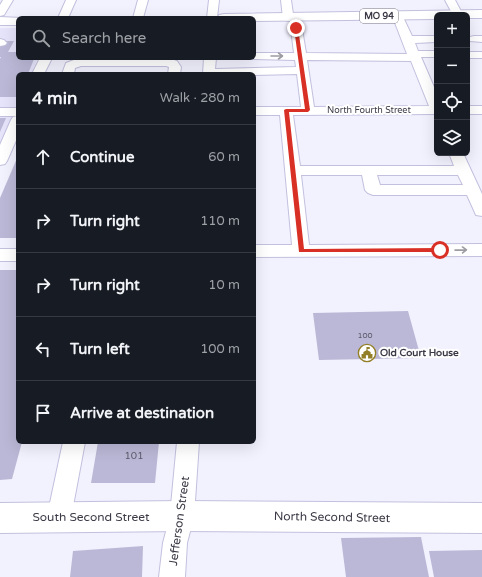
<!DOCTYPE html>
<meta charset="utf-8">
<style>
:root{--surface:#171b24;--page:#20242c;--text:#f1f3f6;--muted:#9ea1a6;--line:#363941}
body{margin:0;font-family:"Varela Round",sans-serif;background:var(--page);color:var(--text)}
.controls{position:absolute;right:12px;top:12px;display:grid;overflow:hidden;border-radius:6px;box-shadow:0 4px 16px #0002}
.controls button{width:36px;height:36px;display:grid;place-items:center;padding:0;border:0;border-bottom:1px solid var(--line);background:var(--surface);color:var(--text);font:20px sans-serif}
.stop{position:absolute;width:12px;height:12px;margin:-9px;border:3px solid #d93025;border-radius:50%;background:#fff}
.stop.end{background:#d93025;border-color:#fff;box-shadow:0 1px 4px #0008}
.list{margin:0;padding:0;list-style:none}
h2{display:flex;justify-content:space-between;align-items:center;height:52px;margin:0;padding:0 16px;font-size:17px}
h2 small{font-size:13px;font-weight:400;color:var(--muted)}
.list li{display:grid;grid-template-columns:26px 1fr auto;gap:12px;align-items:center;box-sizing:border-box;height:64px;padding:0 16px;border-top:1px solid var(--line)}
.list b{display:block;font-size:15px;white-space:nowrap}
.list em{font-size:13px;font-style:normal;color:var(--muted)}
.icon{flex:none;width:22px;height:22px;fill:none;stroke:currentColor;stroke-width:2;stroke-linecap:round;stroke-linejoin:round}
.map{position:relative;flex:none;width:482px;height:577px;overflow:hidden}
.search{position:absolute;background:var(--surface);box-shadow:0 4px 16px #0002;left:16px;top:16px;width:240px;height:44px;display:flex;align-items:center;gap:10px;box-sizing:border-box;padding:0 14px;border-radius:6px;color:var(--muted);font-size:15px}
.panel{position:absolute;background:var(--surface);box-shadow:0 4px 16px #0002;left:16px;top:72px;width:240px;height:372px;border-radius:6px}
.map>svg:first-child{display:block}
.built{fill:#e5e4fb}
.building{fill:#bab8d6}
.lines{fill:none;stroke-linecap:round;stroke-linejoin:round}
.minor-casing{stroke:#c2c0de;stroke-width:2}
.major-casing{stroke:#c2c0de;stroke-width:2}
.minor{fill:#fff;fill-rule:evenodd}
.major{fill:#fff;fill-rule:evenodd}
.oneway{stroke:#9d9ca2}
.route{fill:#d93025}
.labels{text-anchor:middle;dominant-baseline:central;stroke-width:4;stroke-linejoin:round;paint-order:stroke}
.number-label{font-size:8px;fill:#5b5a6a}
.shield{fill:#fff;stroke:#76757e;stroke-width:1}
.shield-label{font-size:9px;font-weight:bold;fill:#3b3a46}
.far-street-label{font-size:9px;fill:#3b3a46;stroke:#fff}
.poi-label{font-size:10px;font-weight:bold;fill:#3b3a46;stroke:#fff;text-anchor:start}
.near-number-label{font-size:10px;fill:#5b5a6a}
.near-street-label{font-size:12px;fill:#3b3a46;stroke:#fff}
</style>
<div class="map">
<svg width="482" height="577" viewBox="0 0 482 577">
<rect width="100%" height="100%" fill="#f2f1fe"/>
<path class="built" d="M0 28H18V58H38L31 74H18V105L0 146Z"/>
<path class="building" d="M6 41H14L8 52H17L18 58 34 59 28 74H18L17 97H0V59L1 57H0V44Z
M0 118H6L0 132Z
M18 156V238H0V198Z
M0 270H18V442H22L12 479 0 480Z
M408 311 421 358 319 360 313 313Z
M98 442H159L155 483H91Z
M421 537 429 577H346L341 538Z
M143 546 142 577H70L73 551Z
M482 550V577H434L429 551Z"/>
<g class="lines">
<defs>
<path id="minor" d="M3 0H13L4 15 0 16V5Z
M66 0H76L68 18H58Z
M138 0H148L143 18H133Z
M209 0H219L217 18H207Z
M281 0H291L293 14 299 15 300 17 306 53 407 54 392 15 397 12 402 15 412 36H437V42L415 43 418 51H437V57H421L437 94V114L293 115 300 166H454L449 153H463L482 194V216L476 215 467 195H373L368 193 365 190 362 175H301L309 245 482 244V256L254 257V245H292L280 115H254V107H301L297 74 254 75 203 74 204 58H216L215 69 296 67 295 60 254 59 250 58H254V53H294L290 21 284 20 283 18ZM307 60 411 61 429 106 314 107ZM377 175H458L463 185H380Z
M445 0H455L463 15H453Z
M474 36H482V42L470 41 468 39 470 37Z
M0 39 4 40 7 43 5 45 0 46Z
M467 52H482V58H467Z
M40 58H52L44 74H32Z
M79 58H168L177 61 181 67 180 74H168L169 67 166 66H81L75 68 74 74H62L66 63Z
M467 106H482V114H467Z
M0 108H18V116H0Z
M18 116V136L7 161 5 164 0 165V145L11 120 13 117Z
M0 249H18V261H0Z
M63 442H85L71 517 68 526 59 529 50 526 47 517Z
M177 442H199L194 516 187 543 185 577H159L163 543 170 516Z"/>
<path id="major" d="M482 10V18H467V15H437V19L254 21V18H218L219 15 224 14Z
M0 17 22 18H18V25H0Z
M182 501 482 503V533L182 531 0 533V503Z"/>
</defs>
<use href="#minor" class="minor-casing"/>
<use href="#major" class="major-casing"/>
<use href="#minor" class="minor"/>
<use href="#major" class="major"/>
</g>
<defs><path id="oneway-shaft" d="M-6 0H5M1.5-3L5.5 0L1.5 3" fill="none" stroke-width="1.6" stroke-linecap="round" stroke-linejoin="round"/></defs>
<g class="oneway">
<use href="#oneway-shaft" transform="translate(277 56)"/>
<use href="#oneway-shaft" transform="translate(461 250) rotate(-1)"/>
</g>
<path class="route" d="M296 26 298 28 310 110 308 112H289L304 249 440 248 443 250 442 252H299L284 110 286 109H305L294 28Z"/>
<defs>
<symbol id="civic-ring" viewBox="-11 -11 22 22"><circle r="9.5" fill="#fff" stroke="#937f27" stroke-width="1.5"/><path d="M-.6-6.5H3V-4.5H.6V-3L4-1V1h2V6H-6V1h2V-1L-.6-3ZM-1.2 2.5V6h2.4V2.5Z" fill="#937f27"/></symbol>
</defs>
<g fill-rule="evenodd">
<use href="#civic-ring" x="357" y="343" width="20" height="20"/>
</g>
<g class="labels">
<g class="number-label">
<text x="365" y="335">100</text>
</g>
<rect class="shield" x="360" y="9" width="38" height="14" rx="3"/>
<g class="shield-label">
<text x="379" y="16">MO 94</text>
</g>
<g class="far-street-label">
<text x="369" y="110">North Fourth Street</text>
</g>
<g class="poi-label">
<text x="380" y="353">Old Court House</text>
</g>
<g class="near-number-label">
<text x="134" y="456">101</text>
</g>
<g class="near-street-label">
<text x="91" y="517">South Second Street</text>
<text transform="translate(332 517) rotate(1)">North Second Street</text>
<text transform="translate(179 521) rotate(-82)">Jefferson Street</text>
</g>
</g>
</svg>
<div class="controls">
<button>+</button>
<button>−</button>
<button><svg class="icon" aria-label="locate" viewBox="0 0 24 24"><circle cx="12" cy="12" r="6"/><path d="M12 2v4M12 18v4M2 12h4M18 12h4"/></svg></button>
<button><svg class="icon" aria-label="layers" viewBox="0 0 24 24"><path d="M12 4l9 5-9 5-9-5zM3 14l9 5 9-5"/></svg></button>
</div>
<div class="stop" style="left:440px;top:250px"></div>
<div class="stop end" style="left:296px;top:28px"></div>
<div class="search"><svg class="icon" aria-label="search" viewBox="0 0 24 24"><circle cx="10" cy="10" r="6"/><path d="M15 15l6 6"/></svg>Search here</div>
<section class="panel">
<h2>4 min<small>Walk · 280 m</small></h2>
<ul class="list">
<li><svg class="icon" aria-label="ahead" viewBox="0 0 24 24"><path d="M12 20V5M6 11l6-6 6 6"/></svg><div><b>Continue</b></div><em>60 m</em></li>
<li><svg class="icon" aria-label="right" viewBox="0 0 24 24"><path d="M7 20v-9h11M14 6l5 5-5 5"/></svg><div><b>Turn right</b></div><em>110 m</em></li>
<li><svg class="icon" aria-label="right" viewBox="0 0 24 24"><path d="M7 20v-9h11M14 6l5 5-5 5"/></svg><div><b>Turn right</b></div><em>10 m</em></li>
<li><svg class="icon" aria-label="left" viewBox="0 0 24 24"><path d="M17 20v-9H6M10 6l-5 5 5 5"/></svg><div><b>Turn left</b></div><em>100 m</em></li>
<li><svg class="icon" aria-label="arrive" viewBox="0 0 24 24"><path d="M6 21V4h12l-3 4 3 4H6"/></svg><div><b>Arrive at destination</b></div></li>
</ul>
</section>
</div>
